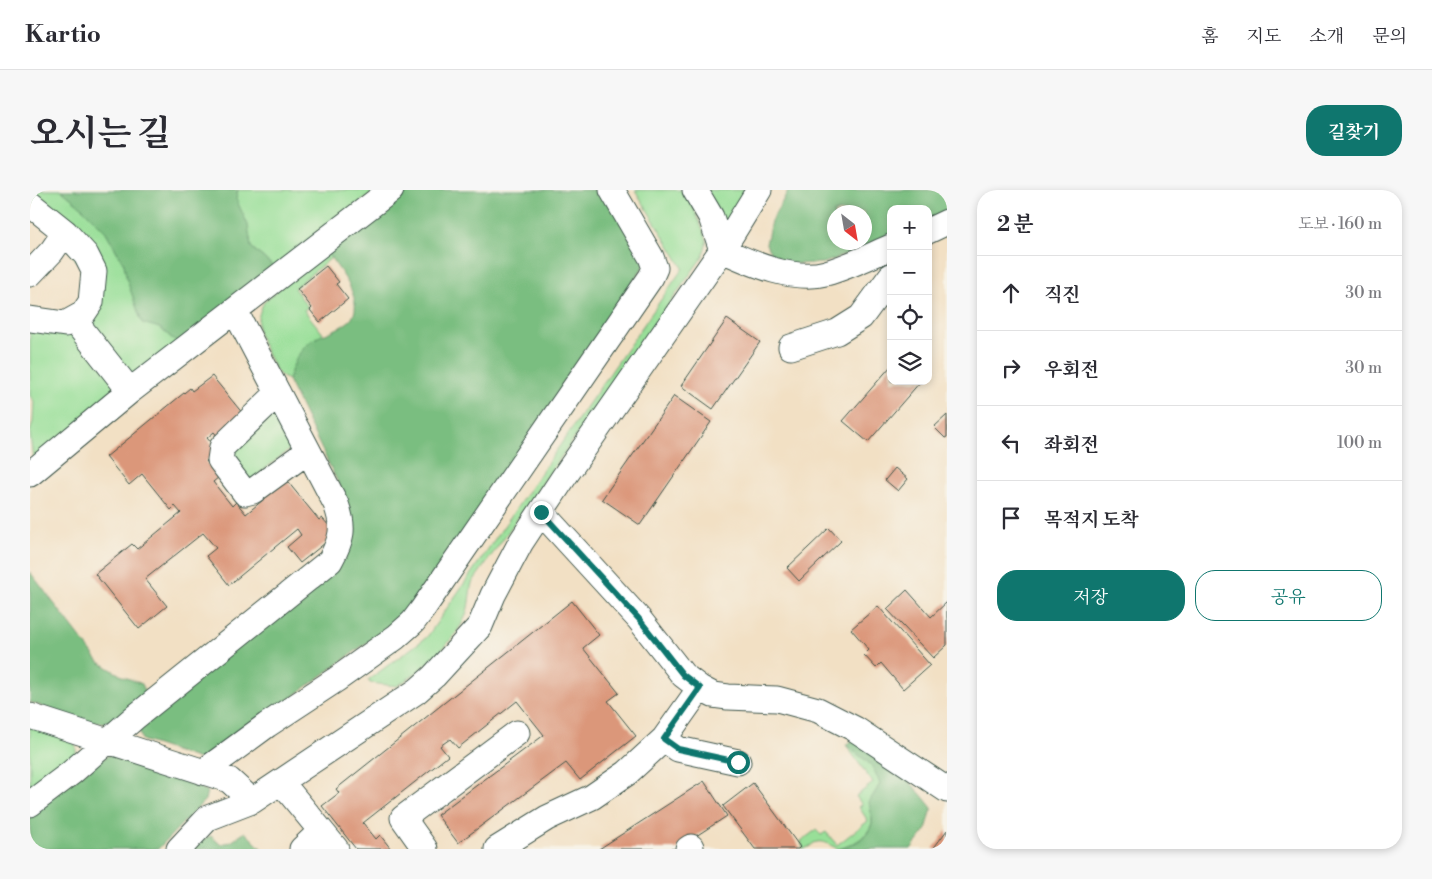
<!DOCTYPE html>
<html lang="ko">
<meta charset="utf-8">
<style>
:root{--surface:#fff;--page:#f7f7f7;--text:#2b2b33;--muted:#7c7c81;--line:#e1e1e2;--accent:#0f766e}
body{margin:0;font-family:"Libre Bodoni","Noto Serif KR",serif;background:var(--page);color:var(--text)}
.controls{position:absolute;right:15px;top:15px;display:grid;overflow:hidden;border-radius:10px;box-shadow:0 2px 8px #0003}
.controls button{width:45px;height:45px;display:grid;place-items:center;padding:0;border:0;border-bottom:1px solid var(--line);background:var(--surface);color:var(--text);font:25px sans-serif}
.compass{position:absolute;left:797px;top:15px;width:45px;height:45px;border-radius:50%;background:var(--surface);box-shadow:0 2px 8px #0003;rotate:149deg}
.stop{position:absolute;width:15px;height:15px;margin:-11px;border:4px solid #0f766e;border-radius:50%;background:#fff}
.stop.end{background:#0f766e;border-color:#fff;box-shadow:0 1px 5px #0008}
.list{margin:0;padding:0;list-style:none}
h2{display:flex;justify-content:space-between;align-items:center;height:65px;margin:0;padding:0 20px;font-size:21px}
h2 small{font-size:16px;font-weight:400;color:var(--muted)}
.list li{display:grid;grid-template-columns:32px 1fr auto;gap:15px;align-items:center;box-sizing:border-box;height:75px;padding:0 20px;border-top:1px solid var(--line)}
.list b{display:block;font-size:19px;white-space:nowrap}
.list em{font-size:16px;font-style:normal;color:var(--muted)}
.actions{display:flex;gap:10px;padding:15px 20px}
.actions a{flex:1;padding:11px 0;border:1px solid var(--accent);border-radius:20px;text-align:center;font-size:18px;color:var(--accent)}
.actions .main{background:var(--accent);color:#fff}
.icon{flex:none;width:28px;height:28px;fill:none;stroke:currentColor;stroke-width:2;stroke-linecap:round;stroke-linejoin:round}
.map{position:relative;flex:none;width:917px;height:659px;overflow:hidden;border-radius:20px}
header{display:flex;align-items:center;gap:30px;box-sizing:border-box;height:70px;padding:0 25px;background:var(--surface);border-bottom:1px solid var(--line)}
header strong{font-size:24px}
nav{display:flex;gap:28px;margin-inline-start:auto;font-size:18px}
.intro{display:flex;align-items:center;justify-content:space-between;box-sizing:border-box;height:120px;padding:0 30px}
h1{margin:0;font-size:35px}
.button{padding:12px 22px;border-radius:20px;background:var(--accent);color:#fff;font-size:18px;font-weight:700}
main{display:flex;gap:30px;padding:0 30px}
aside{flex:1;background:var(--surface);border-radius:20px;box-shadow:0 2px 8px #0003}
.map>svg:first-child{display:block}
.green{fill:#98df98;stroke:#5c8e66}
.forest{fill:#7abe80;stroke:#4c7e5a;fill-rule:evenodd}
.building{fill:#db977a}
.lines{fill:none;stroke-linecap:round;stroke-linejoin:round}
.minor-casing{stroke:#3f554a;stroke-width:27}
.minor{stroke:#fff;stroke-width:25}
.route{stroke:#0f766e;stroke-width:6}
</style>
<header>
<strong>Kartio</strong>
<nav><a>홈</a><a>지도</a><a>소개</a><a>문의</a></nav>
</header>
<div class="intro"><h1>오시는 길</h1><a class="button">길찾기</a></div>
<main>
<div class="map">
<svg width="917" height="659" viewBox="0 0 917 659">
<rect width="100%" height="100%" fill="#f7f3e8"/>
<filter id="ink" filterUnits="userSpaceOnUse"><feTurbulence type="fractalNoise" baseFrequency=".02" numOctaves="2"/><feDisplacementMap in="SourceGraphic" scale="10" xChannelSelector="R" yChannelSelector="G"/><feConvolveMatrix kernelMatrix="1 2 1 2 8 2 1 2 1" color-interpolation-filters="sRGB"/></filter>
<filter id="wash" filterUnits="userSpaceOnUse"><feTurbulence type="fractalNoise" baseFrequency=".0096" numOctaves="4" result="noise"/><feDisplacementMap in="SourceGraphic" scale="20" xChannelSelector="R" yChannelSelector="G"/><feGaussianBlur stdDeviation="1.12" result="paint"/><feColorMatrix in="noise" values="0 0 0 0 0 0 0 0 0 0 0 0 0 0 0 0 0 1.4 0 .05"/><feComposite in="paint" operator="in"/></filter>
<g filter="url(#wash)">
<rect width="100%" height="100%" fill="#f2e0c4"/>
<path class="green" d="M0 0H31L47 13 76 42 94 74 97 90 112 132 130 138 150 155 100 194 57 139 68 99 0 9Z
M208 0H346L246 79 221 57 220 48 205 9Z
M605 0H656L677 50 673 66 442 393C439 404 440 416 435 427 426 451 389 483 367 496L340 493 338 490 397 447 653 78Z
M676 0H718L693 35Z
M295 60 301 68 264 98 278 117 274 120 294 145C270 156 267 166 258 190 246 184 245 179 239 167 228 146 223 134 234 112Z
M0 133 38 138 93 200 3 269 0 243 3 232 4 211 0 206Z
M245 222 265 255 220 291 197 264Z
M0 534 44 551 46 557V566L0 602Z
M816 555C834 571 842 569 850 594 845 603 841 614 841 625 841 628 842 631 842 633 838 648 820 656 808 659 800 655 792 649 784 653 780 656 778 658 773 659L771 651 786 640 791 645 796 642 807 655 838 631 829 617 832 615 826 606 843 593Z"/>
<path class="forest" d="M31 0H208L206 9 218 35 221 57 246 79 150 155 130 138 112 133 97 90 94 74 76 42 47 13Z
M381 0H576L617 71 387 416 175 571 112 550 109 541V532L305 373 316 309 258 190C263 176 267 163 279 153 286 146 298 144 306 139 311 137 319 132 322 128 335 108 306 76 295 60L367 7Z
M759 0H917V22L898 30V19H861V47L794 73 759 74 742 66 736 54 741 31ZM804 22H834V52H804Z
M0 382 69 472 92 486 112 494 116 504C107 511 90 529 79 532 58 537 20 519 0 512Z
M824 549C858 569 878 587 902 618L896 640 881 659H808C821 656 839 648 842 633 843 626 840 619 839 612L850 594C842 569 834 571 816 555Z
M80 565H92L177 601 175 610 128 659H0V624L69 571Z
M215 642 232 659H163L174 649 181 646 190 654 201 652Z"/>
<g id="blocks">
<path class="building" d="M296 76 309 92 306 94 318 109 290 132 280 120 282 118 267 99Z
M697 129 730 152 683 219 651 196Z
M861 176V191H891L838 252 813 231Z
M182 186 218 230 192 252 184 242 177 248 188 261 176 271 189 287 183 292 202 316 206 312 216 324 233 310 229 305 253 286 289 330 292 328 302 339 300 349 270 373 257 357 271 345 267 339 199 395 176 366 186 358 173 343 115 389 137 416 109 439 65 384 102 354 107 359 151 323 145 316 141 320 112 284 99 295 76 267 160 198 162 201Z
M644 206 681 232 610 335 572 309Z
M917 225V247L915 248 904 237Z
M865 278 878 289 868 301 855 290Z
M799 338 811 351 769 391 757 378Z
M877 400 901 427 917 412V455L903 468 857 419Z
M542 411 569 445 553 458 589 503 578 511 606 546 550 590 536 573 428 653 407 625 514 545 487 511 428 558 420 549 410 556 418 566 333 633 346 649 350 645 361 659H326L292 616 309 603 306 599Z
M848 416 900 475 873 499 851 473 846 478 834 465 839 460 821 439Z
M674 591 697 626 646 659H569Z
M723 593 770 657 768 659H725L693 616Z
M917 640V659H903Z"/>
</g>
</g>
<g filter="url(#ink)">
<use href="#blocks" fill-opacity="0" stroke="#3f554a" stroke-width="1"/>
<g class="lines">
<defs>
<path id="minor" d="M665 0 681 27 692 60C721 73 762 92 796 83 818 77 840 66 861 57
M0 14 35 42 56 65 64 81 61 112 53 124 35 134 0 129
M898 41 917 32
M0 84 22 61 35 42
M44 130 100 201
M761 157 807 142 831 127 861 86
M248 203 192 257 190 270 215 303 223 301 278 261
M0 284 100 201 361 0
M511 322 609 429 653 485 670 498 683 505 698 507 747 509 788 520 825 539 917 600
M0 526 199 590 222 611
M634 549 648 559 708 572
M173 582 237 535 307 489 366 447 383 432 392 420 621 87 625 78 621 67 582 0
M251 592 306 659
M0 614 41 583 104 528 300 371C312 349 315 338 306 314L205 121
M149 659 178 628 222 611 387 501 404 486 450 436 463 405 491 352 534 287 692 60 729 0
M272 659 291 641
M395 659 373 628 487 543
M467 659 517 628 562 607 597 583 634 549 670 498
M658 659 661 657"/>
</defs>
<use href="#minor" class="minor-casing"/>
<use href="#minor" class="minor"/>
</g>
</g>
<g class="lines" filter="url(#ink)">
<path class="route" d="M511 322 609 429 653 485 670 498 634 549 648 559 708 572"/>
</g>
</svg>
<div class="controls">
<button>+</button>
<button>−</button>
<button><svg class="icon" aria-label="locate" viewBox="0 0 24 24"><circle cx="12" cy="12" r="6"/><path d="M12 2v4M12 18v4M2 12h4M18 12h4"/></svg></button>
<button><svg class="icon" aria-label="layers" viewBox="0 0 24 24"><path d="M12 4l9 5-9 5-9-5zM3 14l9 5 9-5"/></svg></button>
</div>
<svg class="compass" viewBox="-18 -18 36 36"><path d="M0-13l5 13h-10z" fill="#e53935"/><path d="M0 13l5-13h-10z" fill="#7c7c81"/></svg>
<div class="stop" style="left:708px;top:572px"></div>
<div class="stop end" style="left:511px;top:322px"></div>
</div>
<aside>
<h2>2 분<small>도보 · 160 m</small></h2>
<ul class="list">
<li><svg class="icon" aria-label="ahead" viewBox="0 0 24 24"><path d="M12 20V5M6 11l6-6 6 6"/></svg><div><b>직진</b></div><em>30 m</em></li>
<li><svg class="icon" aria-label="right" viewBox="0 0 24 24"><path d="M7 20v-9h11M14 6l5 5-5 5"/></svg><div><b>우회전</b></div><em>30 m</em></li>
<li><svg class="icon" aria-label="left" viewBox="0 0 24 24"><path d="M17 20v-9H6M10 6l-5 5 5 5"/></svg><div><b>좌회전</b></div><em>100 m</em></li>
<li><svg class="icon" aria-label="arrive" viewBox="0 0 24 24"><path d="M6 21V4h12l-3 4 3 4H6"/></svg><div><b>목적지 도착</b></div></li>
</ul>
<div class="actions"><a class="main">저장</a><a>공유</a></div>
</aside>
</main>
